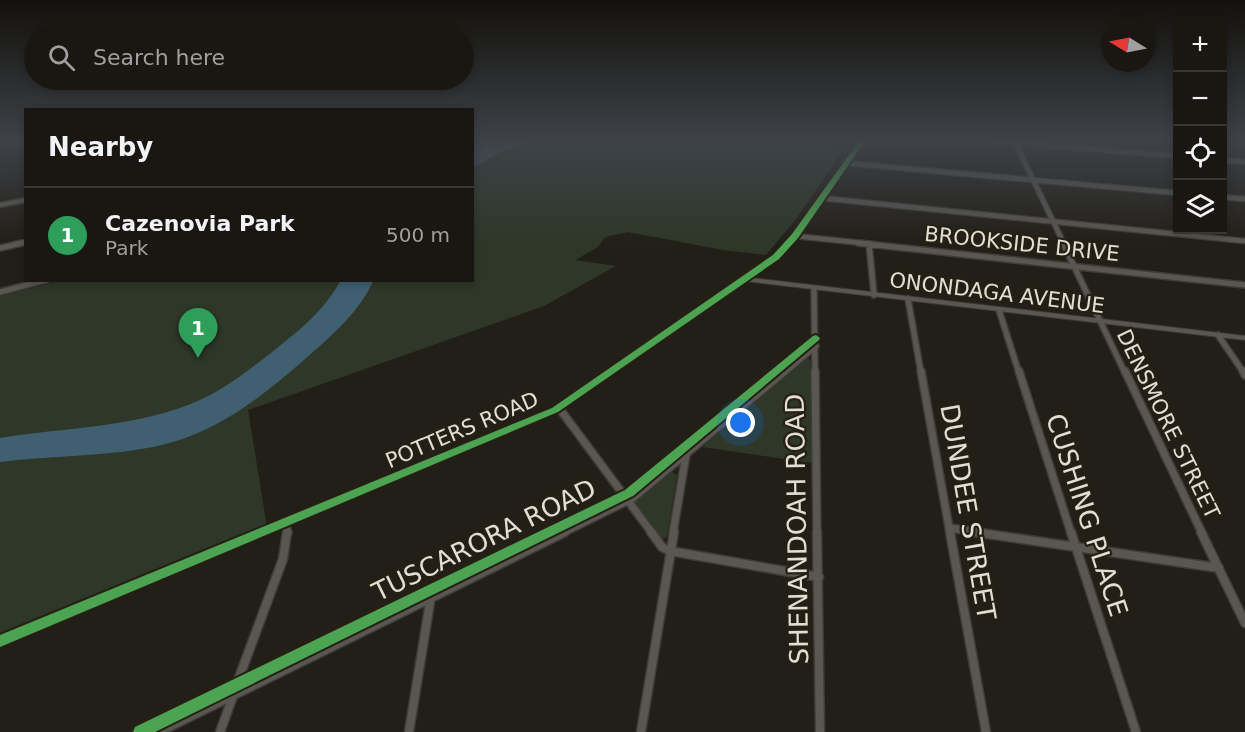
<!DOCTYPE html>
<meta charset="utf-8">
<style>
:root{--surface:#1a1712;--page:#23201b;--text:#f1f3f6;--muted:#9f9f9f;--line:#383632;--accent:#1a73e8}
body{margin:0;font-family:"DejaVu Sans",sans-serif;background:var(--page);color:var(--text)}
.controls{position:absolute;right:18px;top:18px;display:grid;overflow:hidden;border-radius:0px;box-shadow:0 3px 9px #0003}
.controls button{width:54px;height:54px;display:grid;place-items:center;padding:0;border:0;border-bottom:2px solid var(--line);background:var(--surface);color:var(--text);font:30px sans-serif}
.compass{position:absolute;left:1101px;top:18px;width:54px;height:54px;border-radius:50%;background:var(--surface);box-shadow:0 3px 9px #0003;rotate:280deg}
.you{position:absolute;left:741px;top:423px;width:21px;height:21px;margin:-15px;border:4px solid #fff;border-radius:50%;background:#1a73e8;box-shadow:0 0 0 9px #1a73e833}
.badge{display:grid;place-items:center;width:39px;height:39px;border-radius:50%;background:var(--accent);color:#fff;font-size:20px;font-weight:700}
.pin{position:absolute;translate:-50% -50px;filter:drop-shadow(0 2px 3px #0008)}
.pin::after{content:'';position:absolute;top:32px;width:21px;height:18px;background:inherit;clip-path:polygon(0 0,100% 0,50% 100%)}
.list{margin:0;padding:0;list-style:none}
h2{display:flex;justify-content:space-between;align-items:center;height:78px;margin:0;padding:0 24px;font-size:26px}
h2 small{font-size:20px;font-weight:400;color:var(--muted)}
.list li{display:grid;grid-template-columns:39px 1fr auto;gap:18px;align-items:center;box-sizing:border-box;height:96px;padding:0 24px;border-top:2px solid var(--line)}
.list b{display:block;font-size:22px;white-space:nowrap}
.list p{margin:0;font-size:20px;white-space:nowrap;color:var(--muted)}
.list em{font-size:20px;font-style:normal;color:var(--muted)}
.icon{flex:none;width:33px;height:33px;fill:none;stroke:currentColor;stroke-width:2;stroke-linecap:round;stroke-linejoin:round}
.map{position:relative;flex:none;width:1245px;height:732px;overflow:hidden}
.search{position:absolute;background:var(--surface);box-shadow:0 3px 9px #0003;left:24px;top:24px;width:450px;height:66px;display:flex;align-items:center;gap:15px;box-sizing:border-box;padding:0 21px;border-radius:33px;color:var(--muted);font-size:22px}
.panel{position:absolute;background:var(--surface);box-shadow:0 3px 9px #0003;left:24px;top:108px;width:450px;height:174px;border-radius:0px}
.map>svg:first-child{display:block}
.green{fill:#2e3728}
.water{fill:#406072}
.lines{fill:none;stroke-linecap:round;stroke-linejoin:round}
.minor-far3-casing{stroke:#3e3c36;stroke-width:7}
.minor-far2-casing{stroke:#3e3c36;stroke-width:8}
.minor-far1-casing{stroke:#3e3c36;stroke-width:10}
.minor-casing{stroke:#3e3c36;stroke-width:11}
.tertiary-casing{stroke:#3e3c36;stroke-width:2}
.secondary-casing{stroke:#3e3c36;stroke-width:3}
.minor-far3{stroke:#5a5753;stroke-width:4.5}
.minor-far2{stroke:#5a5753;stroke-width:5}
.minor-far1{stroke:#5a5753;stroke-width:7}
.minor{stroke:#5a5753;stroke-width:8}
.tertiary{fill:#5a5753;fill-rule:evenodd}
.secondary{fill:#5d5b53;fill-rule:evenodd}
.cycleway-casing{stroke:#262014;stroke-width:4}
.cycleway{fill:#4ca352;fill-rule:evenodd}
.labels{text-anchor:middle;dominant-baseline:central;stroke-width:4.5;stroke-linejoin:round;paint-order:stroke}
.street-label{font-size:21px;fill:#e2ded6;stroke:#262014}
.near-street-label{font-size:26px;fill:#e2ded6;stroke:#262014}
</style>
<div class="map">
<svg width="1245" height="732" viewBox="0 0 1245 732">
<rect width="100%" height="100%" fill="#221f18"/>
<path class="green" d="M519 141H815L845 148 797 218 766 255 723 250 628 232 605 237 598 247 575 260 616 266 544 306 248 410 267 527 0 636V296L62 280H472L473 164Z
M808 358 811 361V463L702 447Z
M672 472 677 475 667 537 662 539 635 502Z"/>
<path class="water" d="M480 141H530L497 154 473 168V144Z
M341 280 373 281C359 313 330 337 304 360 265 394 224 427 173 442 122 457 54 455 0 462V438C67 427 137 428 200 400 227 388 253 367 276 349 304 326 322 313 341 280Z"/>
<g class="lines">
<defs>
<path id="minor-far3" d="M992 141 1178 156
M1015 142 1064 244
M1222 160 1245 162
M844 163 1178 193
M1222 197 1245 199
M821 198 1245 241
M795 236 872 244
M16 244 26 242"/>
<path id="minor-far2" d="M858 243 1245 285
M1063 243 1125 373
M869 244 874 295
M0 248 22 243
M814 289 815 373
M0 292 46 280
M908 299 921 373
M999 310 1019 373
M1218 335 1244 373
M774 373 816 338
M784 373 816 346"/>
<path id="minor-far1" d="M815 371 817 533
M921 371 950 533
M1019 371 1071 533
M1125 371 1202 533
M1243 371 1245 375
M559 408 652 533
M285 523 288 533
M950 528 984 533
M547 533 629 493 776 371
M562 533 633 498 785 371
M673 533 686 455"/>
<path id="minor" d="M651 532 662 547 670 551 819 577
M817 532 820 732
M950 532 986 732
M974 532 1219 568
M1071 532 1136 732
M1201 532 1245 623
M236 686 283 559 287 532
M140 732 550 532
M159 732 565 532
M220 732 233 696
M409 732 431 596
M641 732 674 532"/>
<path id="tertiary" d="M860 141H864L797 237 778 258 751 278 1245 336V340L746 281 558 412 0 646V636L552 408 774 256 793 235Z"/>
<path id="secondary" d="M26 198V202L0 207V203Z"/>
</defs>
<use href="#minor-far3" class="minor-far3-casing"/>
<use href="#minor-far2" class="minor-far2-casing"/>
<use href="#minor-far1" class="minor-far1-casing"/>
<use href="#minor" class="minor-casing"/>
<use href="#tertiary" class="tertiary-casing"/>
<use href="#secondary" class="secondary-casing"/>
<use href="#minor-far3" class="minor-far3"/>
<use href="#minor-far2" class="minor-far2"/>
<use href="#minor-far1" class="minor-far1"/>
<use href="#minor" class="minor"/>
<use href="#tertiary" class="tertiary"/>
<use href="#secondary" class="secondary"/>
<defs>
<path id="cycleway" d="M859 141H865L798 238 779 259 558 412 0 647V635L552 408 773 255 792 234Z
M816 335 820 338 819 340 633 496 155 732H133L135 727 625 490 813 336Z"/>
</defs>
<use href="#cycleway" class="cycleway-casing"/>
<use href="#cycleway" class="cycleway"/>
</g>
<linearGradient id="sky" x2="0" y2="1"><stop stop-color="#13110d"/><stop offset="0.58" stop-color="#3e4248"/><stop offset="1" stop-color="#3e4248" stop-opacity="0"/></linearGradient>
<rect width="1245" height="243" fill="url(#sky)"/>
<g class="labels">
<g class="street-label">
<text transform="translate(1022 244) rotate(6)">BROOKSIDE DRIVE</text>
<text transform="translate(997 293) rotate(7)">ONONDAGA AVENUE</text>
<text transform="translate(1168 424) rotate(64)">DENSMORE STREET</text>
<text transform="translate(462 430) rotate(-23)">POTTERS ROAD</text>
</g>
<g class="near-street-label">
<text transform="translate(968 512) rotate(80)">DUNDEE STREET</text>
<text transform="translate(1087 515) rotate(72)">CUSHING PLACE</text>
<text transform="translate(797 529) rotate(-91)">SHENANDOAH ROAD</text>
<text transform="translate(484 540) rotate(-26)">TUSCARORA ROAD</text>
</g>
</g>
</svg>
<div class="controls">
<button>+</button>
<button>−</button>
<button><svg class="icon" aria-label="locate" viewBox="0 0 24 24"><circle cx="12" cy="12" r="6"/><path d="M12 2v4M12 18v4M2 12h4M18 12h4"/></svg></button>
<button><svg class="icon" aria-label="layers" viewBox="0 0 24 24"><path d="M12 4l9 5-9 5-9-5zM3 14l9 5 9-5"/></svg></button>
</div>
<svg class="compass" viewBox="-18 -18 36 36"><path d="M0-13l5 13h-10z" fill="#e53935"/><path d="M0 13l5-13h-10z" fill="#9f9f9f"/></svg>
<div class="you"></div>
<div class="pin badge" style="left:198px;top:358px;background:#2e9e5b">1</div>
<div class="search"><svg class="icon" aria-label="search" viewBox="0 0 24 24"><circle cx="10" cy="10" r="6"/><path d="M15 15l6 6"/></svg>Search here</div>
<section class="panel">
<h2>Nearby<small></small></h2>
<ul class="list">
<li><span class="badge" style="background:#2e9e5b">1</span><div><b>Cazenovia Park</b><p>Park</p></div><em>500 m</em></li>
</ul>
</section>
</div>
